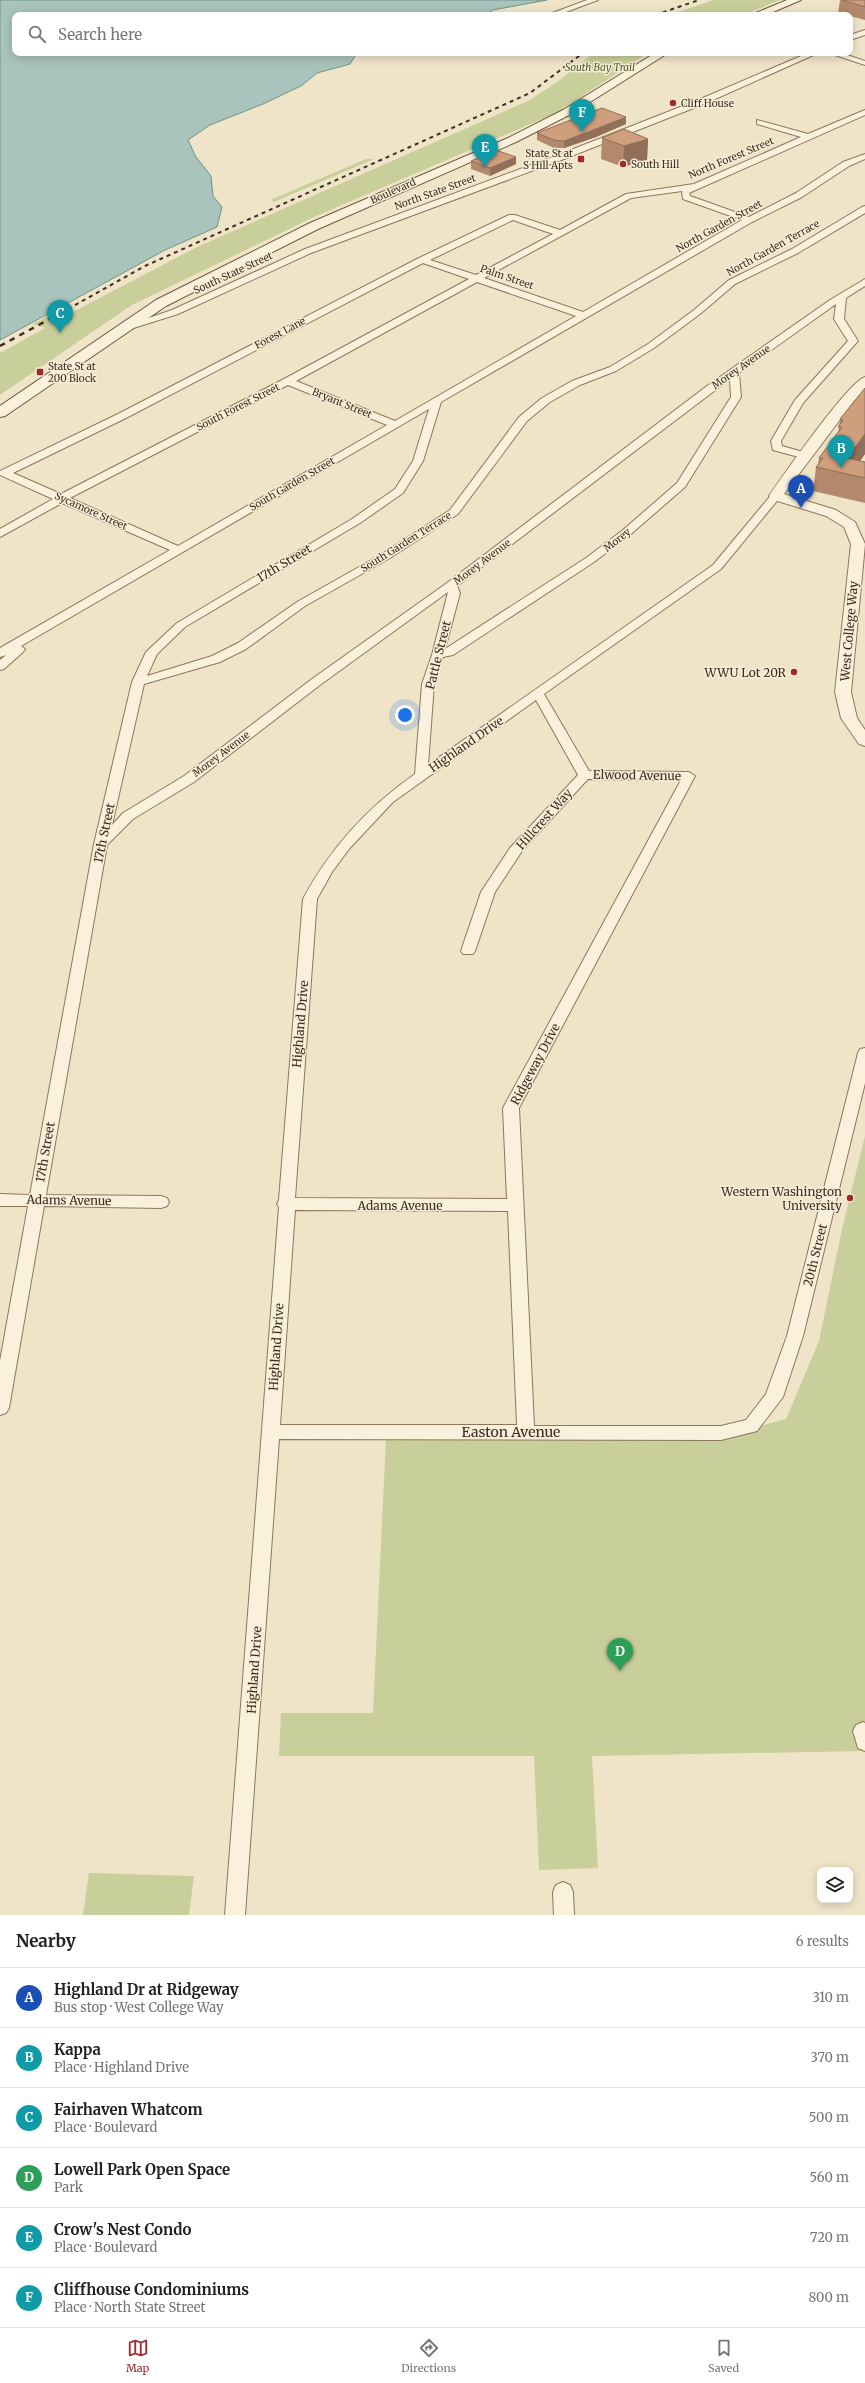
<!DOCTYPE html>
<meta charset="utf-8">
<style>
:root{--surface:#fff;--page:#f2f2f2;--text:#222;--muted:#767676;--line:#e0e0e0;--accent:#9e2a2b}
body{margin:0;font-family:Merriweather,serif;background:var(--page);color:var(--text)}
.controls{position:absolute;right:12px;bottom:12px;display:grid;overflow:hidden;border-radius:8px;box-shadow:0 2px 10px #0003}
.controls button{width:36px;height:36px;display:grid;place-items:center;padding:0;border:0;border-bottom:1px solid var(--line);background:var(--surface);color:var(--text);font:20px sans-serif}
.you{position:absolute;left:405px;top:715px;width:14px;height:14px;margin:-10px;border:3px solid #fff;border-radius:50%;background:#1a73e8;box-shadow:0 0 0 6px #1a73e833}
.badge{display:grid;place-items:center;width:26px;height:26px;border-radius:50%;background:var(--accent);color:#fff;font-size:13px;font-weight:700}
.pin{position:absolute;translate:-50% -33px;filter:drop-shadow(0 1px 2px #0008)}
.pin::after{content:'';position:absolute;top:21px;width:14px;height:12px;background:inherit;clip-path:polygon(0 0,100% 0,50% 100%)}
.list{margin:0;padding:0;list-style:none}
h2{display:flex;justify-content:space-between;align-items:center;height:52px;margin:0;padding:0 16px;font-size:17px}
h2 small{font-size:13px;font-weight:400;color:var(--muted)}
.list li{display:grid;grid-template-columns:26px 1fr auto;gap:12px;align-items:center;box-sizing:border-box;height:60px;padding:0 16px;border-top:1px solid var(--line)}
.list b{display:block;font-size:15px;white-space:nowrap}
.list p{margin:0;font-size:13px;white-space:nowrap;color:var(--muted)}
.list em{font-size:13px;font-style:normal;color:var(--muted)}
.icon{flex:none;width:22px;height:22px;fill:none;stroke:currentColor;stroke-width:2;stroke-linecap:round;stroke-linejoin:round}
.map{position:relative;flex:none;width:865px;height:1915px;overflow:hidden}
.search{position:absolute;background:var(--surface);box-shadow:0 2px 10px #0003;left:12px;right:12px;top:12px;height:44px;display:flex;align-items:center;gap:10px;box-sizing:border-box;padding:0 14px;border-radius:8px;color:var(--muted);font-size:15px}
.sheet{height:412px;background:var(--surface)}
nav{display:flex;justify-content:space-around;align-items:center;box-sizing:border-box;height:56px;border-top:1px solid var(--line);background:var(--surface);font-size:11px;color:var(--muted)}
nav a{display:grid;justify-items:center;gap:2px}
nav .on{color:var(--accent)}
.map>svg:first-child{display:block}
.green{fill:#c9cf9b}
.water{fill:#a9c4bc;stroke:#6f938a}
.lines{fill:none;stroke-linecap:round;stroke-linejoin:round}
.minor-casing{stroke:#8d765c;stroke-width:2}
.tertiary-casing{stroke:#8d765c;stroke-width:2}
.secondary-casing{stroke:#6f573f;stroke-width:2}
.minor{fill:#faf1dc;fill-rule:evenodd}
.tertiary{fill:#faf1dc;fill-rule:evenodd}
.secondary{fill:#faf1dc;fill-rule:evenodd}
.rail-far1{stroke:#3d2e20;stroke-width:2;stroke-dasharray:4 4;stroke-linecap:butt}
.rail{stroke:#3d2e20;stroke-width:2.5;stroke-dasharray:5.5 5.5;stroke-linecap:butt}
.wall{fill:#b2896c}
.shaded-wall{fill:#916f58}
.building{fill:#cf9f7d;stroke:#916f58}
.poi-dot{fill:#9e2a2b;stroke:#f7eed8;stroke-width:1.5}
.labels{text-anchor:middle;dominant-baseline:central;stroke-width:3;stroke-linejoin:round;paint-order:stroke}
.far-park-label{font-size:10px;font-style:italic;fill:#4d5a26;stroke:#f7eed8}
.far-poi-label{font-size:10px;fill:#3d2e20;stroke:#f7eed8;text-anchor:start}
.far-street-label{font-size:10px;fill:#3d2e20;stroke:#f7eed8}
.street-label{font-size:12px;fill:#3d2e20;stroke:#f7eed8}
.poi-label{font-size:12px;fill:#3d2e20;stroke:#f7eed8;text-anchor:end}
.near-street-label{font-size:14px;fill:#3d2e20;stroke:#f7eed8}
</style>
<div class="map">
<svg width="865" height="1915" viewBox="0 0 865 1915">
<rect width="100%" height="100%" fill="#f0e4c8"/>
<path class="green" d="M713 0H780L743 15H670Z
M594 53H648L556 113 312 218 132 305 0 395V353L45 328 32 324 58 311 69 314 197 247 528 101 557 82Z
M366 159H374L274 202 270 200Z
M865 1136V1751L592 1756 598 1868 539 1870 534 1756H279L281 1713H373L386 1438 723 1436 786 1419 819 1341 842 1229Z
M89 1873 194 1876 189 1915H83Z"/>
<path class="water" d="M0 0H547L493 10 485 15H15V53H357L350 64 317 73 301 86 263 104 210 125 188 140 196 157 211 176 213 196 222 207 217 227 165 250 0 340Z"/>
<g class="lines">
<defs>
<path id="minor" d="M587 0H598L558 15H547Z
M865 30V35L850 40V35Z
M808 53H818L704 104 564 159 311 253 178 314 124 331 119 328 172 310 305 249 558 155 698 100Z
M829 53H841L865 61V65Z
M865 110V115L689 193 690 196 749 217 796 193 843 162 865 154V159L849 166 802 197 752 222 441 402 423 461 403 493 360 523 185 627 157 654 147 676 212 656 238 643 297 602 382 554 450 510 519 417 542 398 572 381 610 367 648 344 694 310 729 280 792 249 862 207 865 206V213L798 253 735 284 700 314 654 348 616 371 580 385 550 402 527 421 458 514 390 558 305 606 246 649 220 662 144 684 112 825 123 813 184 776 312 679 447 583 707 386 830 300 865 279V286L846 298 844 319 858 341 803 403 781 441 782 446 810 454V458L806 459 773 450 771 441 795 400 848 341 834 319 836 304 739 373 741 397 685 487 631 534 594 562 453 655 443 657 434 684 428 765 713 565 772 494 776 493 781 496 721 569 544 694 589 771 689 772 695 776 519 1108 534 1426H721L746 1420 766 1394 787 1336 858 1053 860 1049 865 1048V1083L803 1336 783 1397 757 1431 721 1440 279 1439 245 1915H225L279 1207 277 1204 279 1200 303 899C330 848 368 807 415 774L422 684 432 655 448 592 320 685 194 782 133 819 107 845 46 1195 161 1196 167 1198 169 1202 167 1206 161 1208 44 1206 9 1408 6 1413 0 1415V1361L28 1206H0V1194L30 1195 94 844 132 682 146 652 177 623 352 519 395 489 413 461 429 409 21 646 25 649 23 652 4 669 0 670V660L6 655 0 657V648L170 550 62 503 0 537V529L53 499 0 475V471L118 414 419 258 509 215H515L560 230 626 194 694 184 801 137 757 124V120L808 134ZM682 191 683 199 742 220 583 312 484 278 631 198ZM513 220 553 234 476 275 430 260ZM423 263 469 279 284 379 61 494 13 473 126 418ZM477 282 576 316 395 421 296 381ZM730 379 731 397 677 483 623 530 586 558 445 649 460 593 457 586ZM288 385 387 425 178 546 70 498ZM536 700 578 775 510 848 481 892 461 951 463 954H473L475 951 495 892 522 851 588 779 681 780 503 1108 507 1199 295 1198 317 899 332 872 349 849 393 802ZM295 1210 508 1211 517 1425H280Z
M863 1722 865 1723V1751L858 1748 853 1731 856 1725Z
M563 1882 570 1885 573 1892 574 1915H554L553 1892 556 1885Z"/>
<path id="tertiary" d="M865 377V389L854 401 784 494 836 510 855 522 865 544 851 692 857 718 865 730V746L859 744 841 718 835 692 851 544 844 527 826 516 771 499 769 496C782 477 849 381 865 377Z"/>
<path id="secondary" d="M787 0H801L766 15H751Z
M655 53H668L571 114 516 142 318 229 166 306 5 416 0 417V406L156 300 310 223 508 138 563 110Z"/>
</defs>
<use href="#minor" class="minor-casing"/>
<use href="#tertiary" class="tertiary-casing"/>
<use href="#secondary" class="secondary-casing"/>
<use href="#minor" class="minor"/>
<use href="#tertiary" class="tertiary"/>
<use href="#secondary" class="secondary"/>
<path class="rail-far1" d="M655 15 699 0
M68 309 145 266 530 93 583 53"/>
<path class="rail" d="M0 346 70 308"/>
</g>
<path class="wall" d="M840 0H865V20L850 16V15H846L838 13Z
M626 124 596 137 564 148H554L537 140V133Z
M602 138 648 139 647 160 623 167 601 159Z
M516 157V164L490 176 471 169V161Z
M865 388V454L860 461 865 462V503L813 491 816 467 818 465 819 458 838 433 840 419Z"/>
<path class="shaded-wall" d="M626 117V124L596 137 564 148V141Z
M648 139 647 160 623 167 624 146Z
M516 157V164L490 176V168Z
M865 434V454L850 475 847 458Z"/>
<path class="building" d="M842 0H865V7Z
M602 108 626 117 596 129 564 141 554 140 537 133Z
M624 129 648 139 624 146 602 138Z
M496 150 516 157 490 168 471 161Z
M865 388V434L847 458 865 462V478L816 467 823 458H819L842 427H838L843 420 840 419Z"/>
<g class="poi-dot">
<circle cx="673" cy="103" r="4"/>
<rect x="577" y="155" width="8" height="8" rx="2"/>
<circle cx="623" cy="164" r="4"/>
<rect x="36" y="368" width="8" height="8" rx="2"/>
<circle cx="794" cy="672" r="4"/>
<circle cx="850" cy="1198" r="4"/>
</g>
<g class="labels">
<g class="far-park-label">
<text x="600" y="67">South Bay Trail</text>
</g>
<g class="far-poi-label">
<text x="681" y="103">Cliff House</text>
<text x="573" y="153" text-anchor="end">State St at<tspan x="573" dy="12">S Hill Apts</tspan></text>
<text x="631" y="164">South Hill</text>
<text x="48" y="366">State St at<tspan x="48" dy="12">200 Block</tspan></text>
</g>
<g class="far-street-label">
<text transform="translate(731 158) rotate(-23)">North Forest Street</text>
<text transform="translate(393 191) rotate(-24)">Boulevard</text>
<text transform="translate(435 192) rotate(-20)">North State Street</text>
<text transform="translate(719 226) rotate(-29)">North Garden Street</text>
<text transform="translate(773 248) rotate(-29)">North Garden Terrace</text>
<text transform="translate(233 273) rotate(-25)">South State Street</text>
<text transform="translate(507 277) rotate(19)">Palm Street</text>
<text transform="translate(280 333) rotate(-28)">Forest Lane</text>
<text transform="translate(741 367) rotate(-35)">Morey Avenue</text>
<text transform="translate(342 403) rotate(22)">Bryant Street</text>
<text transform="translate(238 407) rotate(-27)">South Forest Street</text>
<text transform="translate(292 484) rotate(-30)">South Garden Street</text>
<text transform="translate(91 511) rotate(24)">Sycamore Street</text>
<text transform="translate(617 540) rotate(-38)">Morey</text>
<text transform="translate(406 542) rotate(-32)">South Garden Terrace</text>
<text transform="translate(482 562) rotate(-37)">Morey Avenue</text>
<text transform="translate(221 754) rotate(-37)">Morey Avenue</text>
</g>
<g class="street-label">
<text transform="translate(284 563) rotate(-31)">17th Street</text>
<text transform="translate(849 631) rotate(-85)">West College Way</text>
<text transform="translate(438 655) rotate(-76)">Pattle Street</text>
<text transform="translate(466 744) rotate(-35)">Highland Drive</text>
<text transform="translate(637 775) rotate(1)">Elwood Avenue</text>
<text transform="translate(544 819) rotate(-48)">Hillcrest Way</text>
<text transform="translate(104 833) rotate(-78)">17th Street</text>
<text transform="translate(300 1024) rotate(-85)">Highland Drive</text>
<text transform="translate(535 1064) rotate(-62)">Ridgeway Drive</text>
<text transform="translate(45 1152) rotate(-80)">17th Street</text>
<text transform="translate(69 1200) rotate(1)">Adams Avenue</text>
<text x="400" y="1205">Adams Avenue</text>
<text transform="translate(815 1255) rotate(-76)">20th Street</text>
<text transform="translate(276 1347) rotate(-86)">Highland Drive</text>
<text transform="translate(254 1670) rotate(-86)">Highland Drive</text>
</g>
<g class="poi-label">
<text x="786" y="672">WWU Lot 20R</text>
<text x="842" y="1191">Western Washington<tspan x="842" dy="14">University</tspan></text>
</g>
<g class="near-street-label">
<text x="511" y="1432">Easton Avenue</text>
</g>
</g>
</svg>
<div class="controls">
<button><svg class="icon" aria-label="layers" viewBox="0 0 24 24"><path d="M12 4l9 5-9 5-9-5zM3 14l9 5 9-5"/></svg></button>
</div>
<div class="you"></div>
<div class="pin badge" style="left:801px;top:508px;background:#1a4fb4">A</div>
<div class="pin badge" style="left:841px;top:468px;background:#0f9aa8">B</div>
<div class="pin badge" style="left:60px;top:333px;background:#0f9aa8">C</div>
<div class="pin badge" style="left:620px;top:1671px;background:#2e9e5b">D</div>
<div class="pin badge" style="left:485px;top:167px;background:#0f9aa8">E</div>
<div class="pin badge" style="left:582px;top:132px;background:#0f9aa8">F</div>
<div class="search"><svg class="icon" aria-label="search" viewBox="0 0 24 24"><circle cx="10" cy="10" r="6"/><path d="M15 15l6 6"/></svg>Search here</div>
</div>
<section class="sheet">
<h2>Nearby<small>6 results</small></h2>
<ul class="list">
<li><span class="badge" style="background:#1a4fb4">A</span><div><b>Highland Dr at Ridgeway</b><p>Bus stop · West College Way</p></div><em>310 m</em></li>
<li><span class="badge" style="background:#0f9aa8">B</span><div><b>Kappa</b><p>Place · Highland Drive</p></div><em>370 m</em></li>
<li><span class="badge" style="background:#0f9aa8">C</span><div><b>Fairhaven Whatcom</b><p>Place · Boulevard</p></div><em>500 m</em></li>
<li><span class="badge" style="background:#2e9e5b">D</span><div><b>Lowell Park Open Space</b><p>Park</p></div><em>560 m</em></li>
<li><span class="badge" style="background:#0f9aa8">E</span><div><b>Crow's Nest Condo</b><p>Place · Boulevard</p></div><em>720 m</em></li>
<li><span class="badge" style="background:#0f9aa8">F</span><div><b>Cliffhouse Condominiums</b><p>Place · North State Street</p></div><em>800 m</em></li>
</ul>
</section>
<nav>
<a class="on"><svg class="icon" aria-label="map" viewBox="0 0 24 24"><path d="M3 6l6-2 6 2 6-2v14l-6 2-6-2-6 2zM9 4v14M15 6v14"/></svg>Map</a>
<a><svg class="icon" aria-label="directions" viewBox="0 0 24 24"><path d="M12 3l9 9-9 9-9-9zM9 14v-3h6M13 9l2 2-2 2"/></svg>Directions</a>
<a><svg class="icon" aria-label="saved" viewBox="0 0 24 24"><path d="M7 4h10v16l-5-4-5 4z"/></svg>Saved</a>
</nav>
